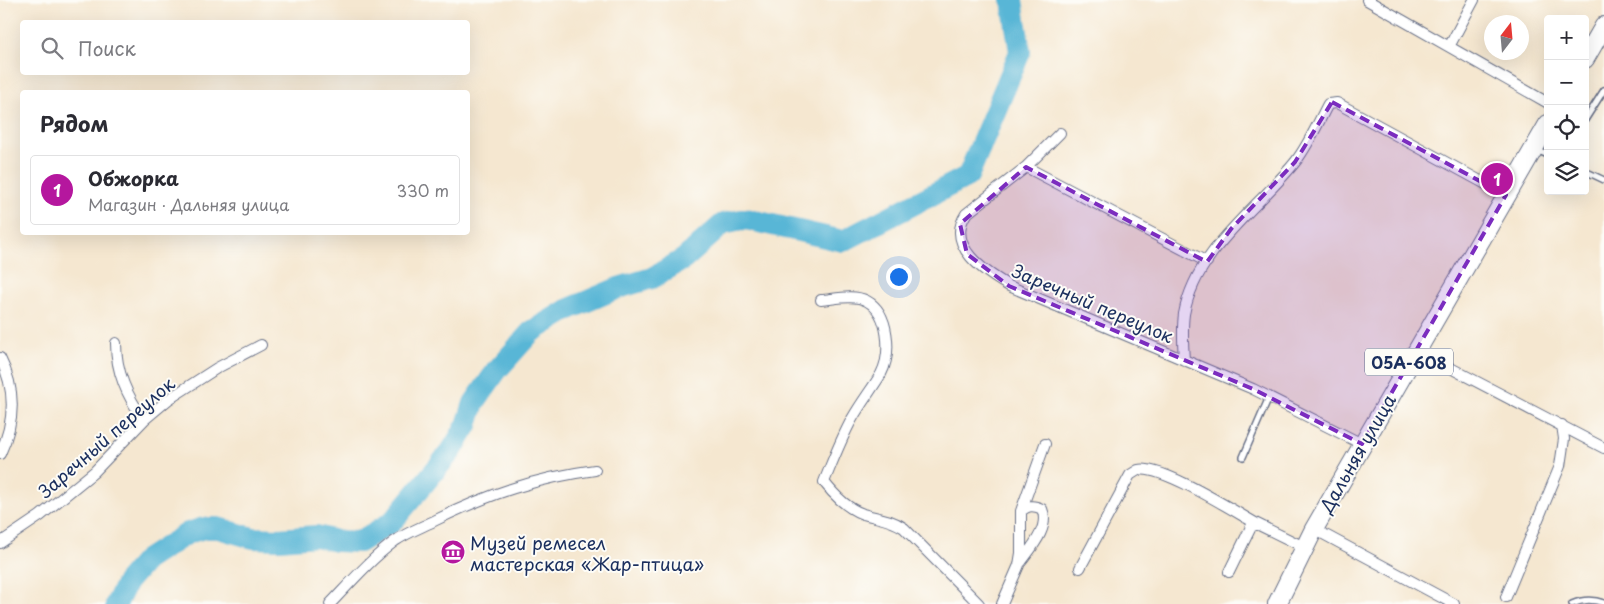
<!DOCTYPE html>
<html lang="ru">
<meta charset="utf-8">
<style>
:root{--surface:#fff;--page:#f2f2f3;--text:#2b2b33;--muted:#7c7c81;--line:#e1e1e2;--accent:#b5179e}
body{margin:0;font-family:"Playpen Sans",sans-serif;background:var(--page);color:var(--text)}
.controls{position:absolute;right:15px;top:15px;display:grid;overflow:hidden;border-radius:5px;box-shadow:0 5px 20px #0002}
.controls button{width:45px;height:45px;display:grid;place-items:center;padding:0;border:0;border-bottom:1px solid var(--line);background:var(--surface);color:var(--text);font:25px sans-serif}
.compass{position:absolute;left:1484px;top:15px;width:45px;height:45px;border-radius:50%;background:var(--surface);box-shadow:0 5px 20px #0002;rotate:16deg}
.you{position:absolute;left:898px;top:276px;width:18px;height:18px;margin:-12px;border:4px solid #fff;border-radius:50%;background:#1a73e8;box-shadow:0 0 0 8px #1a73e833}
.badge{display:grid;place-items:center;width:32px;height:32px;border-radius:50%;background:var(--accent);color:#fff;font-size:16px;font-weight:700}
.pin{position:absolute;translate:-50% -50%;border:2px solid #fff;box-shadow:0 1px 5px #0006}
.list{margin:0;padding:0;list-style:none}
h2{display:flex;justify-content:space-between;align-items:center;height:65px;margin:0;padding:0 20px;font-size:21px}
h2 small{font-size:16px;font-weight:400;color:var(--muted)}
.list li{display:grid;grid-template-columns:32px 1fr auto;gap:15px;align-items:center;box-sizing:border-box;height:70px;margin:0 10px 10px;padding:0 10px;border:1px solid var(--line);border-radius:5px}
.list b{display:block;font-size:19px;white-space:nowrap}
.list p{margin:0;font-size:16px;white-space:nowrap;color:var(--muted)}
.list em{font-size:16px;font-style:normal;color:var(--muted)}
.icon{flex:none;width:28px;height:28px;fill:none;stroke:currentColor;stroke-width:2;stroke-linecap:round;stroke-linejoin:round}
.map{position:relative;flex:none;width:1604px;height:604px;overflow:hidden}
.search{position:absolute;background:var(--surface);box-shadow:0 5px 20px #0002;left:20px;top:20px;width:450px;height:55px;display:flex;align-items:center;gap:12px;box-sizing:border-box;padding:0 18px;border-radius:5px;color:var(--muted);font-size:19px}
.panel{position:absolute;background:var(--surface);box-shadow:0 5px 20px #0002;left:20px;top:90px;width:450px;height:145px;border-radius:5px}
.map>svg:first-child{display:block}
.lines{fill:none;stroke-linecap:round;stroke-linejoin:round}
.river{stroke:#58b6d6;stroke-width:22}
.service-casing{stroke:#676f86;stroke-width:8}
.minor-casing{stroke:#676f86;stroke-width:12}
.trunk-casing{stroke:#676f86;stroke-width:20}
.service{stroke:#fff;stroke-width:5}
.minor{stroke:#fff;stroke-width:10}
.trunk{stroke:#fff;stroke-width:18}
.marked{fill:#7b2cbf;fill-opacity:0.2;stroke:#7b2cbf;stroke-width:4;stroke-dasharray:10 6;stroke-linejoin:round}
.labels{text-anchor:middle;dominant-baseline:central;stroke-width:4;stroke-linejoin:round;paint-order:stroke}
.shield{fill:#fdfcf7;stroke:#5f6c8c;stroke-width:1}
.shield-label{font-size:16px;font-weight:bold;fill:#1b2f5e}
.street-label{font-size:18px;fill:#1b2f5e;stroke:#fdfcf7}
.poi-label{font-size:18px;fill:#1b2f5e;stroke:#fdfcf7;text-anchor:start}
</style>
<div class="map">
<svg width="1604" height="604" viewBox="0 0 1604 604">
<rect width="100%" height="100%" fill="#fdfcf7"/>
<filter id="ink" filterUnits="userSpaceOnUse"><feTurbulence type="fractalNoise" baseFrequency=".02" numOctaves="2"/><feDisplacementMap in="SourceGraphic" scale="10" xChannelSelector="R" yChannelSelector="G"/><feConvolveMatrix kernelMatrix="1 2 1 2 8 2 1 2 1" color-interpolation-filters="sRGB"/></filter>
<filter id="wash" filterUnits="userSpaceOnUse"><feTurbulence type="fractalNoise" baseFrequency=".0096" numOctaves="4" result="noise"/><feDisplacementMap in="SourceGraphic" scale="20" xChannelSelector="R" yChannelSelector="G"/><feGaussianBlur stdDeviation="1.12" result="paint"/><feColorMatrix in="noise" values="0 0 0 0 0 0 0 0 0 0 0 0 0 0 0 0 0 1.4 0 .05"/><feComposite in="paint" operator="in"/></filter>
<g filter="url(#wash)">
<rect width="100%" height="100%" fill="#f5e7d0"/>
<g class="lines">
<path class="river" d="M116 604 127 582 146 560 188 533 204 528H218L253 538 279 539 316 536 336 541 359 542 392 522 452 450 467 425 474 403 497 370 531 332 569 309 618 288 652 278 684 259 723 224 746 219 843 241 968 176 1020 52 1012 0"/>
</g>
</g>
<g filter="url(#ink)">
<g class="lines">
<defs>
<path id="service" d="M1585 120 1604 90
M1536 150 1548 155
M1585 171 1604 180
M1243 457 1269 397
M1572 604C1583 599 1593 599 1604 603"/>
<path id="minor" d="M1367 0 1548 103
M1450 45 1474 0
M1060 133 1026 167 966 214C945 246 985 272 1009 286L1253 389 1362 444
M1026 167 1207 262
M821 300C835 299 854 294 867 301 889 313 892 353 881 374 872 389 861 403 852 419 841 439 833 460 824 482 834 495 846 508 863 514 877 518 891 519 904 528L979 604
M116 343C116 372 127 396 144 420
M1416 350 1604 448
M0 358C16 389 15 422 0 454
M1184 360C1183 345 1182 329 1184 314 1196 249 1258 209 1296 161 1309 144 1318 123 1328 104L1337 103 1506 195
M1021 511C1029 505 1033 505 1042 509 1050 527 1032 547 1021 562
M1314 529 1454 604
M0 543 40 516 94 472 144 420 169 399 217 368 261 345
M1080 568 1130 475 1138 470C1160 464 1234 511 1257 524
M1229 572 1251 527 1257 524 1304 547
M1506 597 1560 466 1564 439 1562 425
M330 604C351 582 371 559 395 541 408 532 422 527 436 520 489 494 536 478 595 470
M1002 604 1019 565 1021 553V511L1045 444"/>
<path id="trunk" d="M1585 59 1604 26
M1277 604 1314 529 1548 124"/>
</defs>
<use href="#service" class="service-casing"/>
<use href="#minor" class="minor-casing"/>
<use href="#trunk" class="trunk-casing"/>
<use href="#service" class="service"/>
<use href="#minor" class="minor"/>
<use href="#trunk" class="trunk"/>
</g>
</g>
<path class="marked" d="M1332 102 1506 195 1362 444 1253 389 1009 286 967 254 960 224 1026 167 1207 262 1231 229 1295 162Z"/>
<defs>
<symbol id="museum-disc" viewBox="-11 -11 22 22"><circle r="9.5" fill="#b5179e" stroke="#fdfcf7"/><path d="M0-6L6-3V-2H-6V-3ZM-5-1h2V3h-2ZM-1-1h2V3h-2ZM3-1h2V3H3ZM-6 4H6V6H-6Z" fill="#fff"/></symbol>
</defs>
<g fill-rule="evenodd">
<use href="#museum-disc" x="439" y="538" width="28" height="28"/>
</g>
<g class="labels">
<rect class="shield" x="1365" y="348.5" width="88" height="27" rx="4"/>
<g class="shield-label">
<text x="1409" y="362">05А-608</text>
</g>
<g class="street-label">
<text transform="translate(1093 303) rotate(23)">Заречный переулок</text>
<text transform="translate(106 437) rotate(-41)">Заречный переулок</text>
<text transform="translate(1357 453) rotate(-60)">Дальняя улица</text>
</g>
<g class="poi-label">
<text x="470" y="542">Музей ремесел<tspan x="470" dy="21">мастерская «Жар-птица»</tspan></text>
</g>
</g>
</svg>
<div class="controls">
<button>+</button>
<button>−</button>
<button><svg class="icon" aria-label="locate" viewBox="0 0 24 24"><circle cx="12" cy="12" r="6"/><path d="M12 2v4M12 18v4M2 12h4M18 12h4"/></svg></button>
<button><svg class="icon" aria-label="layers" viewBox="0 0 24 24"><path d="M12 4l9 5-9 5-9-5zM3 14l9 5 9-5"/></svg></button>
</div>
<svg class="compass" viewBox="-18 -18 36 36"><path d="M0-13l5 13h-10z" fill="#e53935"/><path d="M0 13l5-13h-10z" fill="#7c7c81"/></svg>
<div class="you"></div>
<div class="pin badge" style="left:1497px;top:179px">1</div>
<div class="search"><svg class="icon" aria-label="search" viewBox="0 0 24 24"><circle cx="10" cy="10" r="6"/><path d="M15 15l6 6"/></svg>Поиск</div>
<section class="panel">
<h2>Рядом<small></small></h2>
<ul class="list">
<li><span class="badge">1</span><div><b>Обжорка</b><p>Магазин · Дальняя улица</p></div><em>330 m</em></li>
</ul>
</section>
</div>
